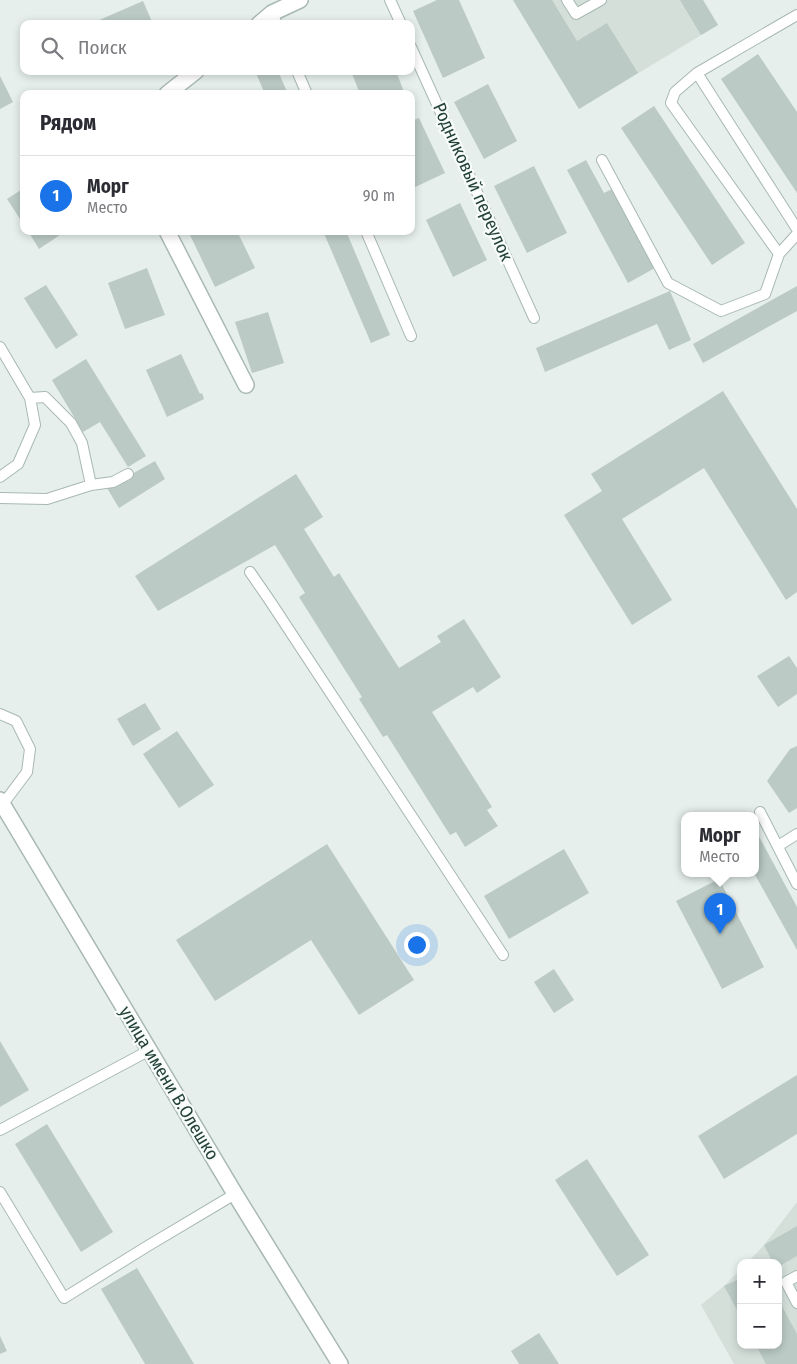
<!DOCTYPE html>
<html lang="ru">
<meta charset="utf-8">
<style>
:root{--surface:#fff;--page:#f7f7f7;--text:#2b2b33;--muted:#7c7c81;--line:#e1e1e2;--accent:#1a73e8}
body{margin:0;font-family:"Fira Sans Condensed",sans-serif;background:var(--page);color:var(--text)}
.controls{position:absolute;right:15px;bottom:15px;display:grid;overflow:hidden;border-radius:10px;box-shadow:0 2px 8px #0003}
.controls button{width:45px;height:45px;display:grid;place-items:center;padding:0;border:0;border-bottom:1px solid var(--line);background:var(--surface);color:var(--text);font:25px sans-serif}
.you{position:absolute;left:416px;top:944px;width:18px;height:18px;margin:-12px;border:4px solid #fff;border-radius:50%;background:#1a73e8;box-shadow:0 0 0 8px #1a73e833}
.badge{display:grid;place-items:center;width:32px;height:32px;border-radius:50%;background:var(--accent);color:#fff;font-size:16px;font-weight:700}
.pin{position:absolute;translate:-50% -41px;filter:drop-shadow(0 1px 2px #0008)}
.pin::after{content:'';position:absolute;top:26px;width:18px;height:15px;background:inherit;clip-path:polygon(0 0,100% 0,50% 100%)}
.popup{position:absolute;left:681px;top:812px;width:78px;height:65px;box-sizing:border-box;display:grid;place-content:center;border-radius:10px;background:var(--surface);filter:drop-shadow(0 1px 4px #0005);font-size:16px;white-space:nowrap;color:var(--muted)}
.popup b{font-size:19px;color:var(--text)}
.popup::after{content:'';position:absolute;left:50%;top:100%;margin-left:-10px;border:10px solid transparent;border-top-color:var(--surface)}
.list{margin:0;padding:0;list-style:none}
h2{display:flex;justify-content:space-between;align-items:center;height:65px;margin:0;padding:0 20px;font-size:21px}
h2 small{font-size:16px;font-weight:400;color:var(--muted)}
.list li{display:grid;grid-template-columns:32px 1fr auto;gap:15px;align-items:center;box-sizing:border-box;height:80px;padding:0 20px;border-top:1px solid var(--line)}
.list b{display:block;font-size:19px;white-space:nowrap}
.list p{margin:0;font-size:16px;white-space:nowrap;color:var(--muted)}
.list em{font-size:16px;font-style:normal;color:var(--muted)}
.icon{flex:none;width:28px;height:28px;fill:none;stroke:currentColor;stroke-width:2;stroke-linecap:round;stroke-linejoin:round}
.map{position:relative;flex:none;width:797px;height:1364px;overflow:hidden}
.search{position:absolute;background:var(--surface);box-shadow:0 2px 8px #0003;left:20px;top:20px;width:395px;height:55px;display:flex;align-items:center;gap:12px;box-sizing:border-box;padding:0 18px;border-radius:10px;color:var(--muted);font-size:19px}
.panel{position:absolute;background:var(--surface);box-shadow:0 2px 8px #0003;left:20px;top:90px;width:395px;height:145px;border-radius:10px}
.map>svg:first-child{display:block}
.built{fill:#d4dfda}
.building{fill:#bbcac4}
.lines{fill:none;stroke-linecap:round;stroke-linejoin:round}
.lane-casing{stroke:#a8b8b2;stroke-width:12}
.street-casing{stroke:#a8b8b2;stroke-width:18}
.lane{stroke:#fff;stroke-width:10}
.street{stroke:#fff;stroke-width:15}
.labels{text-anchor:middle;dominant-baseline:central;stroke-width:4.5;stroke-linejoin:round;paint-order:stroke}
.street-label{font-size:18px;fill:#24423a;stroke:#f7fbf9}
</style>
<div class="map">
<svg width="797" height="1364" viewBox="0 0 797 1364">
<rect width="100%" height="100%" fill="#e6efeb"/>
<path class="built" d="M513 0H703L718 25 579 109Z
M797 1202V1364H734L701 1305 724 1286 741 1269V1345H778V1263H747L764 1245Z"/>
<path class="building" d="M437 0H459L485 58 443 78 413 11Z
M513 0H552L577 41 607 23 638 73 579 109Z
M680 0H703L718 25 701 35Z
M143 1 153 24H90Z
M758 54 797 112V193L721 79Z
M255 71H278L288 94H265Z
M351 71H396L404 92 399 94H360Z
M0 76 13 102 0 109Z
M488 84 517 141 484 159 454 102Z
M654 106 745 243 712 265 621 128Z
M419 118 445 173 411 189V121Z
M586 160 604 193 612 189 655 268 628 283 567 170Z
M534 166 567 233 527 253 494 186Z
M24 188V225L7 199Z
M460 203 487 260 453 277 426 220Z
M28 231H66L39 249Z
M188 231H237L255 268 215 287Z
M323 231H346L390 335 371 343Z
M147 268 165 315 125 329 108 283Z
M46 285 78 335 56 349 24 298Z
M797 286V311L703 363 693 344Z
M670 291 691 340 669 350 657 324 545 372 536 348Z
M268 312 284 363 252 373 235 322Z
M181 354 200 394 202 393 204 399 167 417 146 370Z
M86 359 146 456 128 467 100 422 83 432 52 380Z
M723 391 797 509V592L786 600 704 468 622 519 672 600 632 625 564 515 602 491 591 474Z
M155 461 165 479 119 508 107 488Z
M296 474 323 517 304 529 334 577 339 573 399 668 441 642 437 636 464 619 501 677 477 693 473 687 432 712 492 807 487 810 498 826 465 847 456 832 450 835 387 735 383 737 359 699 362 697 299 597 305 593 275 545 158 611 135 576Z
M789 656 797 668V694L778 707 757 676Z
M145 703 161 729 133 746 117 719Z
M177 731 214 785 179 808 143 754Z
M797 746V808L789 813 767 781 790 749Z
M755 829 797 907V950L754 873H755Z
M327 844 414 980 359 1015 311 940 215 1001 176 940Z
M564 849 589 893 509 939 484 896Z
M719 879 764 967 722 989 676 901Z
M554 969 574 1000 554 1013 534 982Z
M0 1041 29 1090 0 1107Z
M797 1075V1134L724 1179 698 1136Z
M47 1124 113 1232 81 1252 15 1144Z
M587 1159 649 1255 617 1276 555 1180Z
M797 1226V1256L778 1267V1263H773L764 1245Z
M137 1268 194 1364H145L101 1289Z
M741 1278V1317L724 1286Z
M778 1299 797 1334V1364H766L756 1345H778Z
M539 1333 559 1364H519L511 1351Z
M0 1336 7 1351 0 1354Z"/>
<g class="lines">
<defs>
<path id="lane" d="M390 0 401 24
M567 0 576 14 601 0
M272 13 277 24
M797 15 697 73 797 229
M411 47 534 318
M297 71 307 94
M697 73 675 92 671 103 779 254 797 234
M602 160 668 283 721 311 765 294 779 254
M366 231 411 336
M0 347 30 398 45 397 71 423 82 443 91 485
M0 477 18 464 35 425 30 398
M0 498 47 499 91 485 113 482 128 474
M250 572 270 601 503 955
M0 714 16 721 30 749 27 772 3 804
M760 812 797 884
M778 846 797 834
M0 1130 150 1050
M0 1192 64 1298 146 1247 235 1194
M797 1276 786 1282 797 1303"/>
<path id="street" d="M259 24 272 13 300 0
M167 94 196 71
M167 231 246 385
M0 800 235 1194 340 1364"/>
</defs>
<use href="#lane" class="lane-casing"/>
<use href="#street" class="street-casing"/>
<use href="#lane" class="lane"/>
<use href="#street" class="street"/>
</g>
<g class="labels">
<g class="street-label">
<text transform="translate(473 182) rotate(66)">Родниковый переулок</text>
<text transform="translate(169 1083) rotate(59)">улица имени В.Олешко</text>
</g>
</g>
</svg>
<div class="controls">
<button>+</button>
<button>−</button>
</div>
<div class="you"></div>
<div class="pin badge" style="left:720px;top:934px">1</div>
<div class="popup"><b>Морг</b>Место</div>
<div class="search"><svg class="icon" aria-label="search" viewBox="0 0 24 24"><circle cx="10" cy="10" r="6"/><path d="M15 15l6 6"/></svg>Поиск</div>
<section class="panel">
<h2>Рядом<small></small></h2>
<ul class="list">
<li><span class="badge">1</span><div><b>Морг</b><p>Место</p></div><em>90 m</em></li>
</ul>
</section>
</div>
